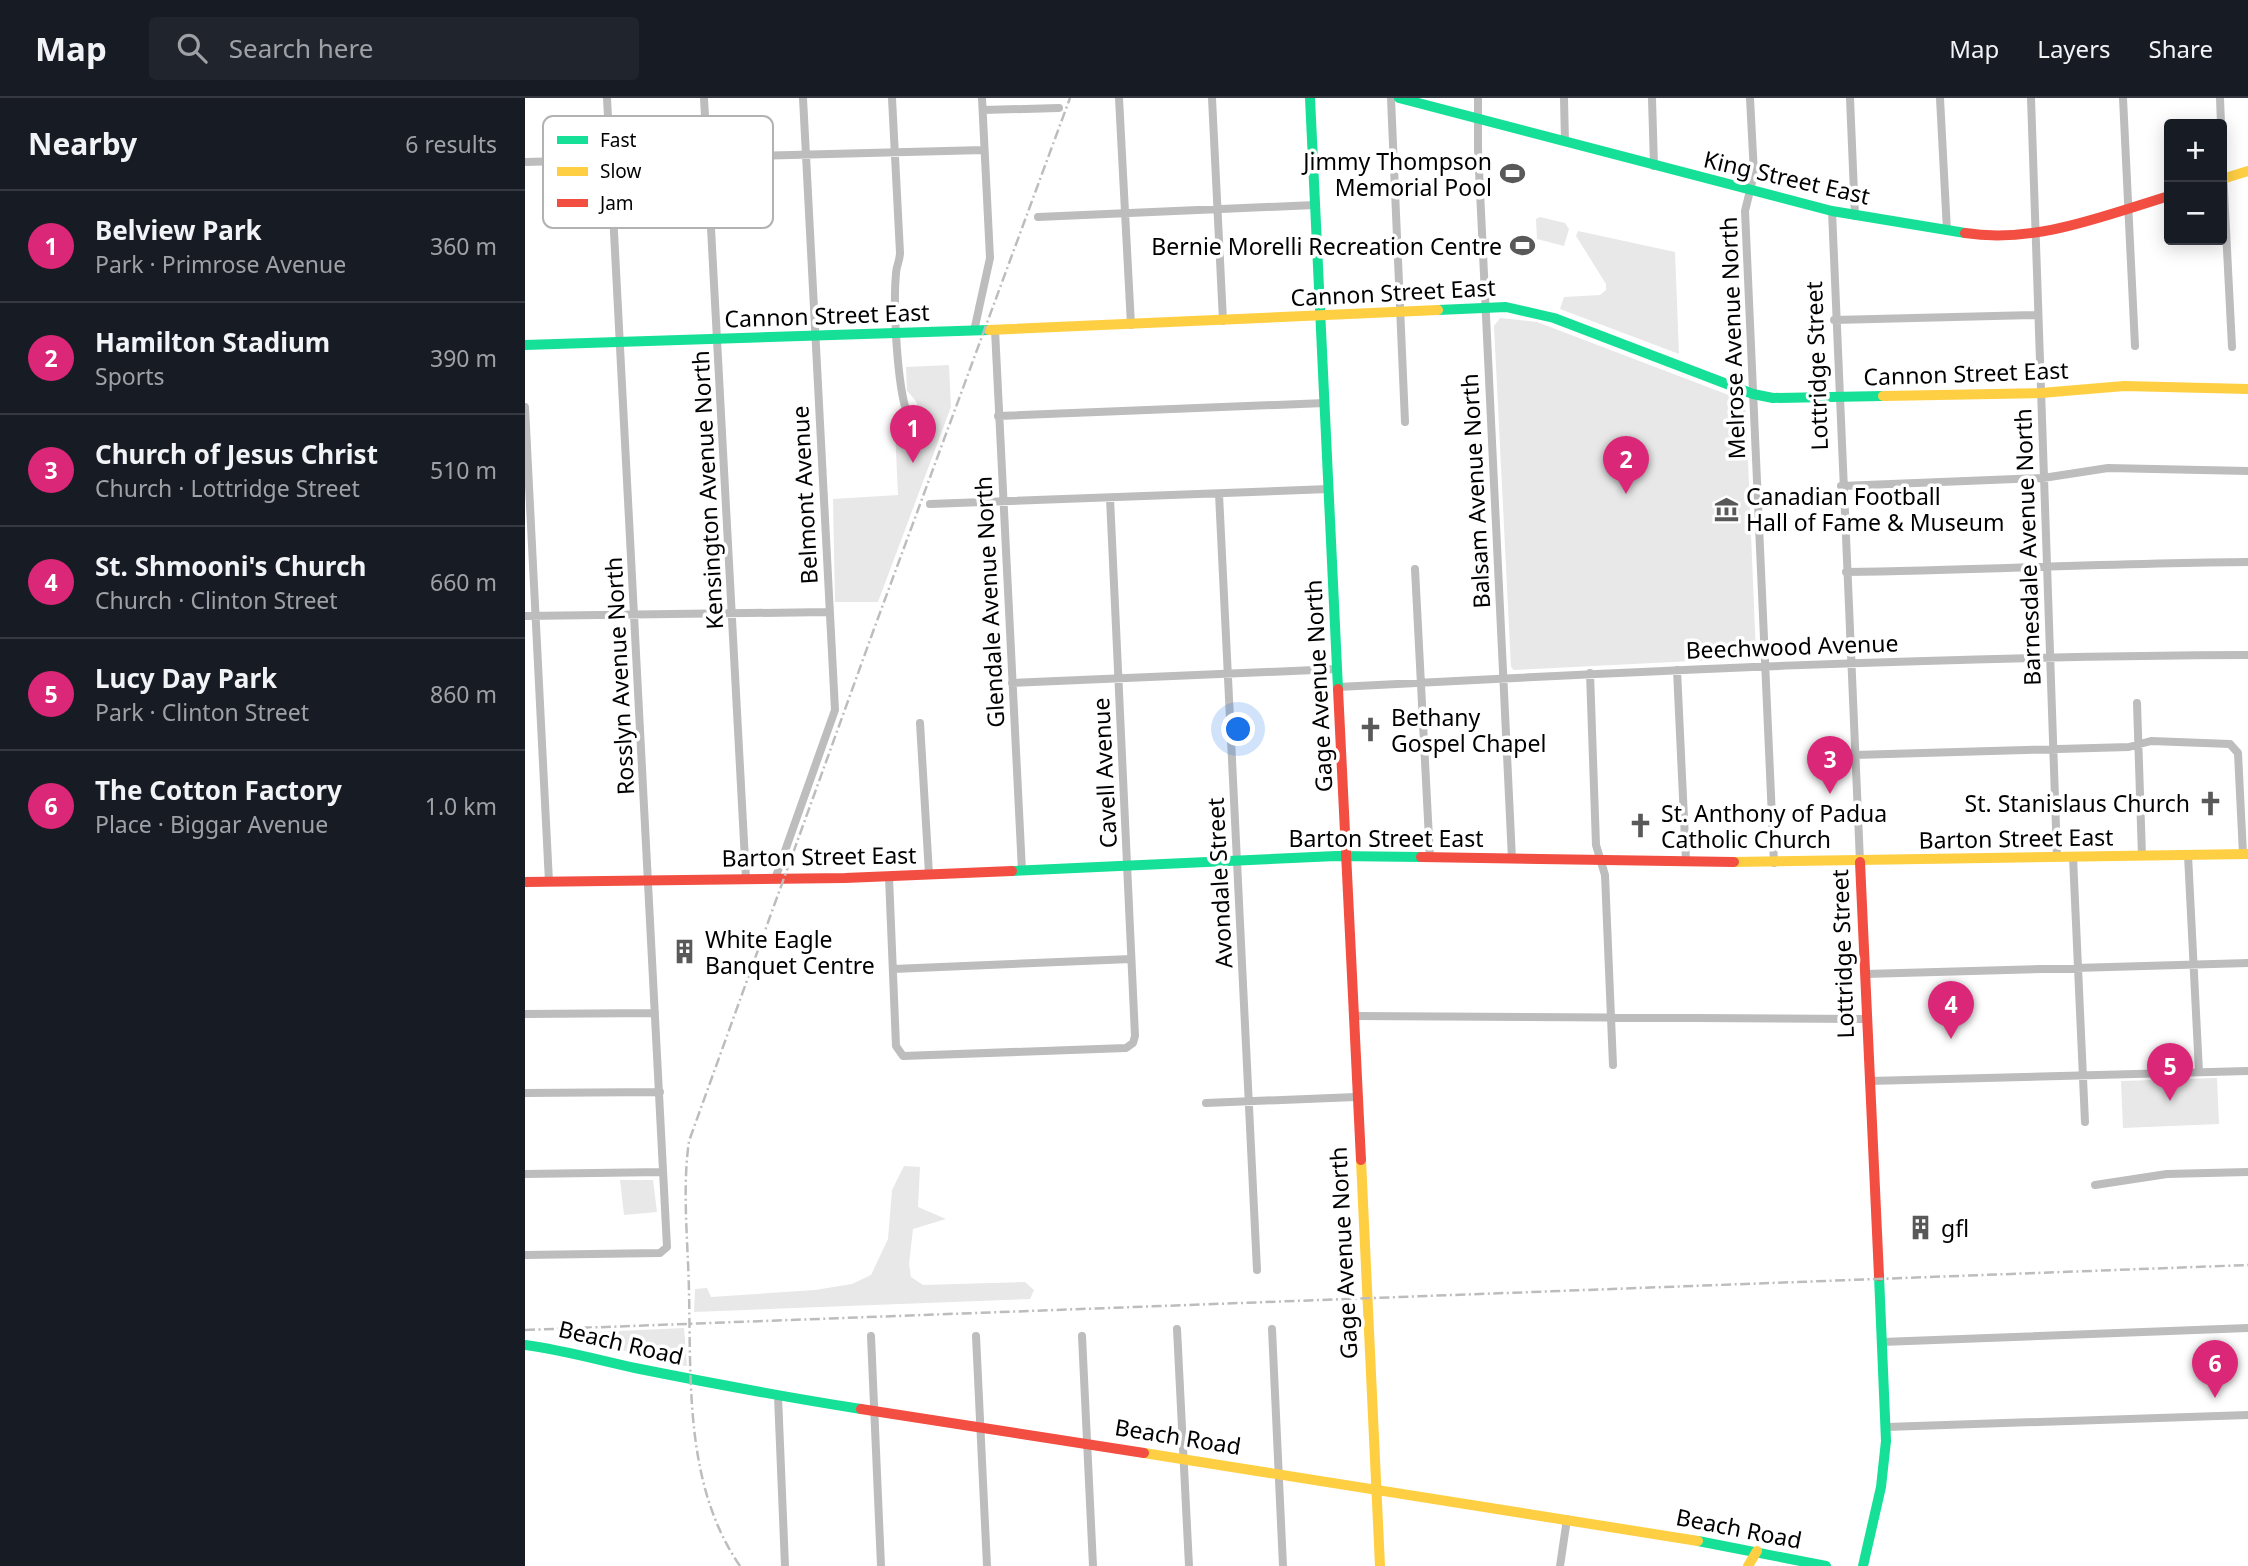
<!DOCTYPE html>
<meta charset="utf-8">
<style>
:root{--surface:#171b24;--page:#20242c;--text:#f1f3f6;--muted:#9ea1a6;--line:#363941;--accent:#db2777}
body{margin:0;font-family:"Noto Sans",sans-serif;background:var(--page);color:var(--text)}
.controls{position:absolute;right:21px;top:21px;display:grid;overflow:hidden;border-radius:7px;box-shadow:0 4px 18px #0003}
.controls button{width:63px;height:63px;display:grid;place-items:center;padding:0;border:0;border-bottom:2px solid var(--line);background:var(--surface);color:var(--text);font:35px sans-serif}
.you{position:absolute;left:714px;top:632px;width:24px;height:24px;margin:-18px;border:5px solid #fff;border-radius:50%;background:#1a73e8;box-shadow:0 0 0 10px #1a73e833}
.badge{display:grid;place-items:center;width:46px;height:46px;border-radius:50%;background:var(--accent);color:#fff;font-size:23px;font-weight:700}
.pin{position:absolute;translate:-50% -58px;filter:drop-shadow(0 2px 4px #0008)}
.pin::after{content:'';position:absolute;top:37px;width:24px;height:21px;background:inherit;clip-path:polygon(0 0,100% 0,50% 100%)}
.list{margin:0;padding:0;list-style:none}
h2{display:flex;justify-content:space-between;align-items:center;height:91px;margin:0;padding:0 28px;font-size:30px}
h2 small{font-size:23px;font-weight:400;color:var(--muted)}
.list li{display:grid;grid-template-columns:46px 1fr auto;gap:21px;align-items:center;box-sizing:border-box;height:112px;padding:0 28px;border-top:2px solid var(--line)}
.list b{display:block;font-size:26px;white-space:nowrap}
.list p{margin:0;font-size:23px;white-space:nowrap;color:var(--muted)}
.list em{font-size:23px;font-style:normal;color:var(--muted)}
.icon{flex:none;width:38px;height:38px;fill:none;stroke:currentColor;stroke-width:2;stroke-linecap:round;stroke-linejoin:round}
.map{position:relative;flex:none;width:1723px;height:1468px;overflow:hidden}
header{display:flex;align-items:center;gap:42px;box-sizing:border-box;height:98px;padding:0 35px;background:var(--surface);border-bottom:2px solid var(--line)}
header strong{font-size:33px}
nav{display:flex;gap:38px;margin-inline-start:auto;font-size:24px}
.search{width:490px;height:63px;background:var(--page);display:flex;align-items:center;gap:18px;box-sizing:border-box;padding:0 24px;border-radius:7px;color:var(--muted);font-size:26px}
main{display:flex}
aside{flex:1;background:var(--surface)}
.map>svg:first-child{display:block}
.green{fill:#e8e8e8}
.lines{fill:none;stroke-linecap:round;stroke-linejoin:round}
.street{stroke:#bdbdbd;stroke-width:8}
.fast{stroke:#16e098;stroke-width:10}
.slow{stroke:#ffcf43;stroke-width:10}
.jam{stroke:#f24e42;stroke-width:10}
.rail{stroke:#bdbdbd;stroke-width:2.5;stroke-dasharray:10 3.5 2 3.5;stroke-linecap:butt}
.labels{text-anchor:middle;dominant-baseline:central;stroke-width:7;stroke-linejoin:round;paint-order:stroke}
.poi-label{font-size:23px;fill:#000;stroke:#fff;text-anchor:start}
.street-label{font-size:23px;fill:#000;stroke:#fff}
.key{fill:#fff;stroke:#b2b2b2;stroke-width:2}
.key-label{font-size:19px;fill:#000}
</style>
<header>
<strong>Map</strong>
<div class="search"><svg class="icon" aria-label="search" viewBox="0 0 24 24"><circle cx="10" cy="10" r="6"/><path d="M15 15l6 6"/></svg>Search here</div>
<nav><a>Map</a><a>Layers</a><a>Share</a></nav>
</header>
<main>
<aside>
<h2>Nearby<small>6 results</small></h2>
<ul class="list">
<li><span class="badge">1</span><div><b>Belview Park</b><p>Park · Primrose Avenue</p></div><em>360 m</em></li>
<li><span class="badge">2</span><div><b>Hamilton Stadium</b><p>Sports</p></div><em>390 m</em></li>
<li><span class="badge">3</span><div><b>Church of Jesus Christ</b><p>Church · Lottridge Street</p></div><em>510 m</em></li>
<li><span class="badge">4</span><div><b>St. Shmooni's Church</b><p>Church · Clinton Street</p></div><em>660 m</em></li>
<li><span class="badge">5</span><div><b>Lucy Day Park</b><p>Park · Clinton Street</p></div><em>860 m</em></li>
<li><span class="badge">6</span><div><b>The Cotton Factory</b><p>Place · Biggar Avenue</p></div><em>1.0 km</em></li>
</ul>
</aside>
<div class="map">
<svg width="1723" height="1468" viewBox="0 0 1723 1468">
<rect width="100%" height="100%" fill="#fff"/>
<path class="green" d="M1015 119 1040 125 1044 131 1039 148 1012 141 1011 121Z
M1053 133 1150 154 1154 256 1035 211 1039 199 1075 197 1081 192V186L1051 138Z
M975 220 1012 224 1209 299 1218 306 1221 314 1231 557 1227 560 989 572 986 569 969 228Z
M424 267 426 309 353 504H310L308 401 373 397 370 331 388 328C400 314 393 304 382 293L381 269Z
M1692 980 1694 1026 1598 1030 1596 983Z
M379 1068 395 1069 393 1109 421 1121 388 1131 384 1166 386 1179 398 1187 500 1184 509 1192 505 1201 169 1214 170 1191 182 1190 186 1199 290 1192 327 1186 346 1177 363 1141 367 1092Z
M95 1082H128L132 1114 99 1117Z
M159 1230 162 1268 138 1266 47 1235Z"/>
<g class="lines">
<path class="street" d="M179 0 221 781
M367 0 375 155C375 162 371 169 371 176 368 208 372 286 382 315
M594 0 606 227
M687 0 698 223
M866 0 880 324
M953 0V51L987 761
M1039 0 1040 44
M1127 0 1129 68
M1225 0 1229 76 1220 113 1249 765
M1325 0 1330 118
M1415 0 1422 133
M1506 0 1532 759
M1598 0 1610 248
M1695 0 1696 26
M458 12 534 10
M1697 54 1707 249
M0 64 459 52
M1307 113 1335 764
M513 119 790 107
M1309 222 1513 217
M470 232 497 773
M449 233 465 160 457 0
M0 309 24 784
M473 318 800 305
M1316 388 1518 380 1583 370 1723 373
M694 396 732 1172
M405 406 804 391
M890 471 905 760
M1321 474C1455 472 1589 465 1723 464
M0 518 305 514
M1152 572 1161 763
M1065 575 1071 747 1080 777 1088 967
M487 585 812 571
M813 589C1117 573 1419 558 1723 557
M1612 605 1617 758
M395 625 404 776
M1329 657 1604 649 1626 643 1705 646 1713 655 1718 756
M1663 757 1674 974
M1548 759 1560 1024
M364 779 371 948 378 958 601 950 608 945 610 938 585 400
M250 781 310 612 278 0
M368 871 606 861
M1340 876 1723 865
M0 916 130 915
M829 918 1341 921
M1344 983 1723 973
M0 995 135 994
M681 1005 831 999
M0 1076 138 1074
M1570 1087 1642 1076 1723 1074
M0 1157 135 1155 142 1149 82 0
M652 1231 664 1468
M747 1231 758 1468
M346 1238 356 1468
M451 1238 462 1468
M557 1238 568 1468
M1357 1244 1723 1230
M253 1298 260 1468
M1361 1329 1723 1317
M1035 1468 1042 1421"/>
<path class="fast" d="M785 0 813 591
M874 0 1307 113 1440 135
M913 212 981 209 1029 220 1228 296 1248 300 1358 298
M0 247 464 232
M487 773 811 758 896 759
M0 1247C38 1252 73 1262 110 1270 185 1285 260 1299 336 1311
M1173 1443 1301 1468
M1338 1468 1356 1389 1361 1343 1354 1178"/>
<path class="slow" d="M1697 81 1723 73
M464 232 913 212
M1358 298 1516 295 1599 288 1723 291
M1209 764 1723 756
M836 1062 855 1468
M619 1355 1173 1443
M1223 1468 1232 1453"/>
<path class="jam" d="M1440 135C1510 146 1578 118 1644 98
M813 591 836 1062
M896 759 1209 764
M1335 764 1354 1178
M0 784 320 780 487 773
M336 1311 619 1355"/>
<path class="rail" d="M0 1232 1723 1167
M215 1468C160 1388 166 1286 164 1193 163 1143 157 1092 164 1043L349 531 545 0"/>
</g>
<defs>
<symbol id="stadium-bare" viewBox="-9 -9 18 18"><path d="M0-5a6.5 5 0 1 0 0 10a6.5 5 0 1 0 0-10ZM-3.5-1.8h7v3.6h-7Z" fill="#595959" stroke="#fff" stroke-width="2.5" paint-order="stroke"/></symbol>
<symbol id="museum-bare" viewBox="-9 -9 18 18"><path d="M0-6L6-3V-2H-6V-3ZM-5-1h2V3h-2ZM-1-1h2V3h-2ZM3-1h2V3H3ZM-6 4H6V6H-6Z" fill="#595959" stroke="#fff" stroke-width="2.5" paint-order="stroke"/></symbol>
<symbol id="church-bare" viewBox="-9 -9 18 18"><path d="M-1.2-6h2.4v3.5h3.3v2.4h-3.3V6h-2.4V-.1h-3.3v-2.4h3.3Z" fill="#595959" stroke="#fff" stroke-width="2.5" paint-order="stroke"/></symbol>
<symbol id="building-bare" viewBox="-9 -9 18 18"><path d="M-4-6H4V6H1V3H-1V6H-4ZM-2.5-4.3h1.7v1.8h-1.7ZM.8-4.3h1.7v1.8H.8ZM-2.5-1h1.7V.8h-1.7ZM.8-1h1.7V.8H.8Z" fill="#595959" stroke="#fff" stroke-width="2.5" paint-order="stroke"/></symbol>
</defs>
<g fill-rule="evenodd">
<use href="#stadium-bare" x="970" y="58" width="35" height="35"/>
<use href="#stadium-bare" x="980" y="130" width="35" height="35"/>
<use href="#museum-bare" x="1184" y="394" width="35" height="35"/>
<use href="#church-bare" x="828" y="614" width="35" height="35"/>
<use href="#church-bare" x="1668" y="688" width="35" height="35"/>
<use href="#church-bare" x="1098" y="710" width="35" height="35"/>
<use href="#building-bare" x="142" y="836" width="35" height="35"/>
<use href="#building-bare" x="1378" y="1112" width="35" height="35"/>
</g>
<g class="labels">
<g class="poi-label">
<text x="967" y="63" text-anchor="end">Jimmy Thompson<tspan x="967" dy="26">Memorial Pool</tspan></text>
<text x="977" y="148" text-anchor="end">Bernie Morelli Recreation Centre</text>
<text x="1221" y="398">Canadian Football<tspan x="1221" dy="26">Hall of Fame &amp; Museum</tspan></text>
<text x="866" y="619">Bethany<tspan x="866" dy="26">Gospel Chapel</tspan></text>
<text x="1665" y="705" text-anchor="end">St. Stanislaus Church</text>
<text x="1136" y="715">St. Anthony of Padua<tspan x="1136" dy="26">Catholic Church</tspan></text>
<text x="180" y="841">White Eagle<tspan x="180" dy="26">Banquet Centre</tspan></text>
<text x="1416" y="1130">gfl</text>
</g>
<g class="street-label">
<text transform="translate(1262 79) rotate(13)">King Street East</text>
<text transform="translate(868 194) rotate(-3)">Cannon Street East</text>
<text transform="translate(302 217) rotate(-2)">Cannon Street East</text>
<text transform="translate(1207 240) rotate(-92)">Melrose Avenue North</text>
<text transform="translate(1291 268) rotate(-92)">Lottridge Street</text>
<text transform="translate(1441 275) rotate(-2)">Cannon Street East</text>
<text transform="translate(182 392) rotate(-93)">Kensington Avenue North</text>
<text transform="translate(950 393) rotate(-93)">Balsam Avenue North</text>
<text transform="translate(279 397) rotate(-93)">Belmont Avenue</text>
<text transform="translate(1502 449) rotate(-92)">Barnesdale Avenue North</text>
<text transform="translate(464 504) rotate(-93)">Glendale Avenue North</text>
<text transform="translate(1267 548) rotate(-2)">Beechwood Avenue</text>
<text transform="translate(94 578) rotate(-93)">Rosslyn Avenue North</text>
<text transform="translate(793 588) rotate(-93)">Gage Avenue North</text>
<text transform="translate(579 675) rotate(-93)">Cavell Avenue</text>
<text x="861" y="740">Barton Street East</text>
<text transform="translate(1491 740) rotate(-1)">Barton Street East</text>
<text transform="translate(294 758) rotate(-1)">Barton Street East</text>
<text transform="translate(694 785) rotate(-93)">Avondale Street</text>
<text transform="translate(1317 856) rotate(-92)">Lottridge Street</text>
<text transform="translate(818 1155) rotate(-93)">Gage Avenue North</text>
<text transform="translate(96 1244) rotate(13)">Beach Road</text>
<text transform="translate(653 1338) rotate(9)">Beach Road</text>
<text transform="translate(1214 1430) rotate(11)">Beach Road</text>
</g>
</g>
<rect x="18" y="18" width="230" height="112" rx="10" class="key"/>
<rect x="32" y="38" width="31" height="8" fill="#16e098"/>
<rect x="32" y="69" width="31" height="9" fill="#ffcf43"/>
<rect x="32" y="101" width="31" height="8" fill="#f24e42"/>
<g class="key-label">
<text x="75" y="49">Fast</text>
<text x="75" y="80">Slow</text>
<text x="75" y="112">Jam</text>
</g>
</svg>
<div class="controls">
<button>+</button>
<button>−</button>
</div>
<div class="you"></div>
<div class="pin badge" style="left:388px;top:365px">1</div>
<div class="pin badge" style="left:1101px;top:396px">2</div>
<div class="pin badge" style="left:1305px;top:696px">3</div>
<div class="pin badge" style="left:1426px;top:941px">4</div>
<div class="pin badge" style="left:1645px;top:1003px">5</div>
<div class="pin badge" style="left:1690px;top:1300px">6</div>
</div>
</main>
